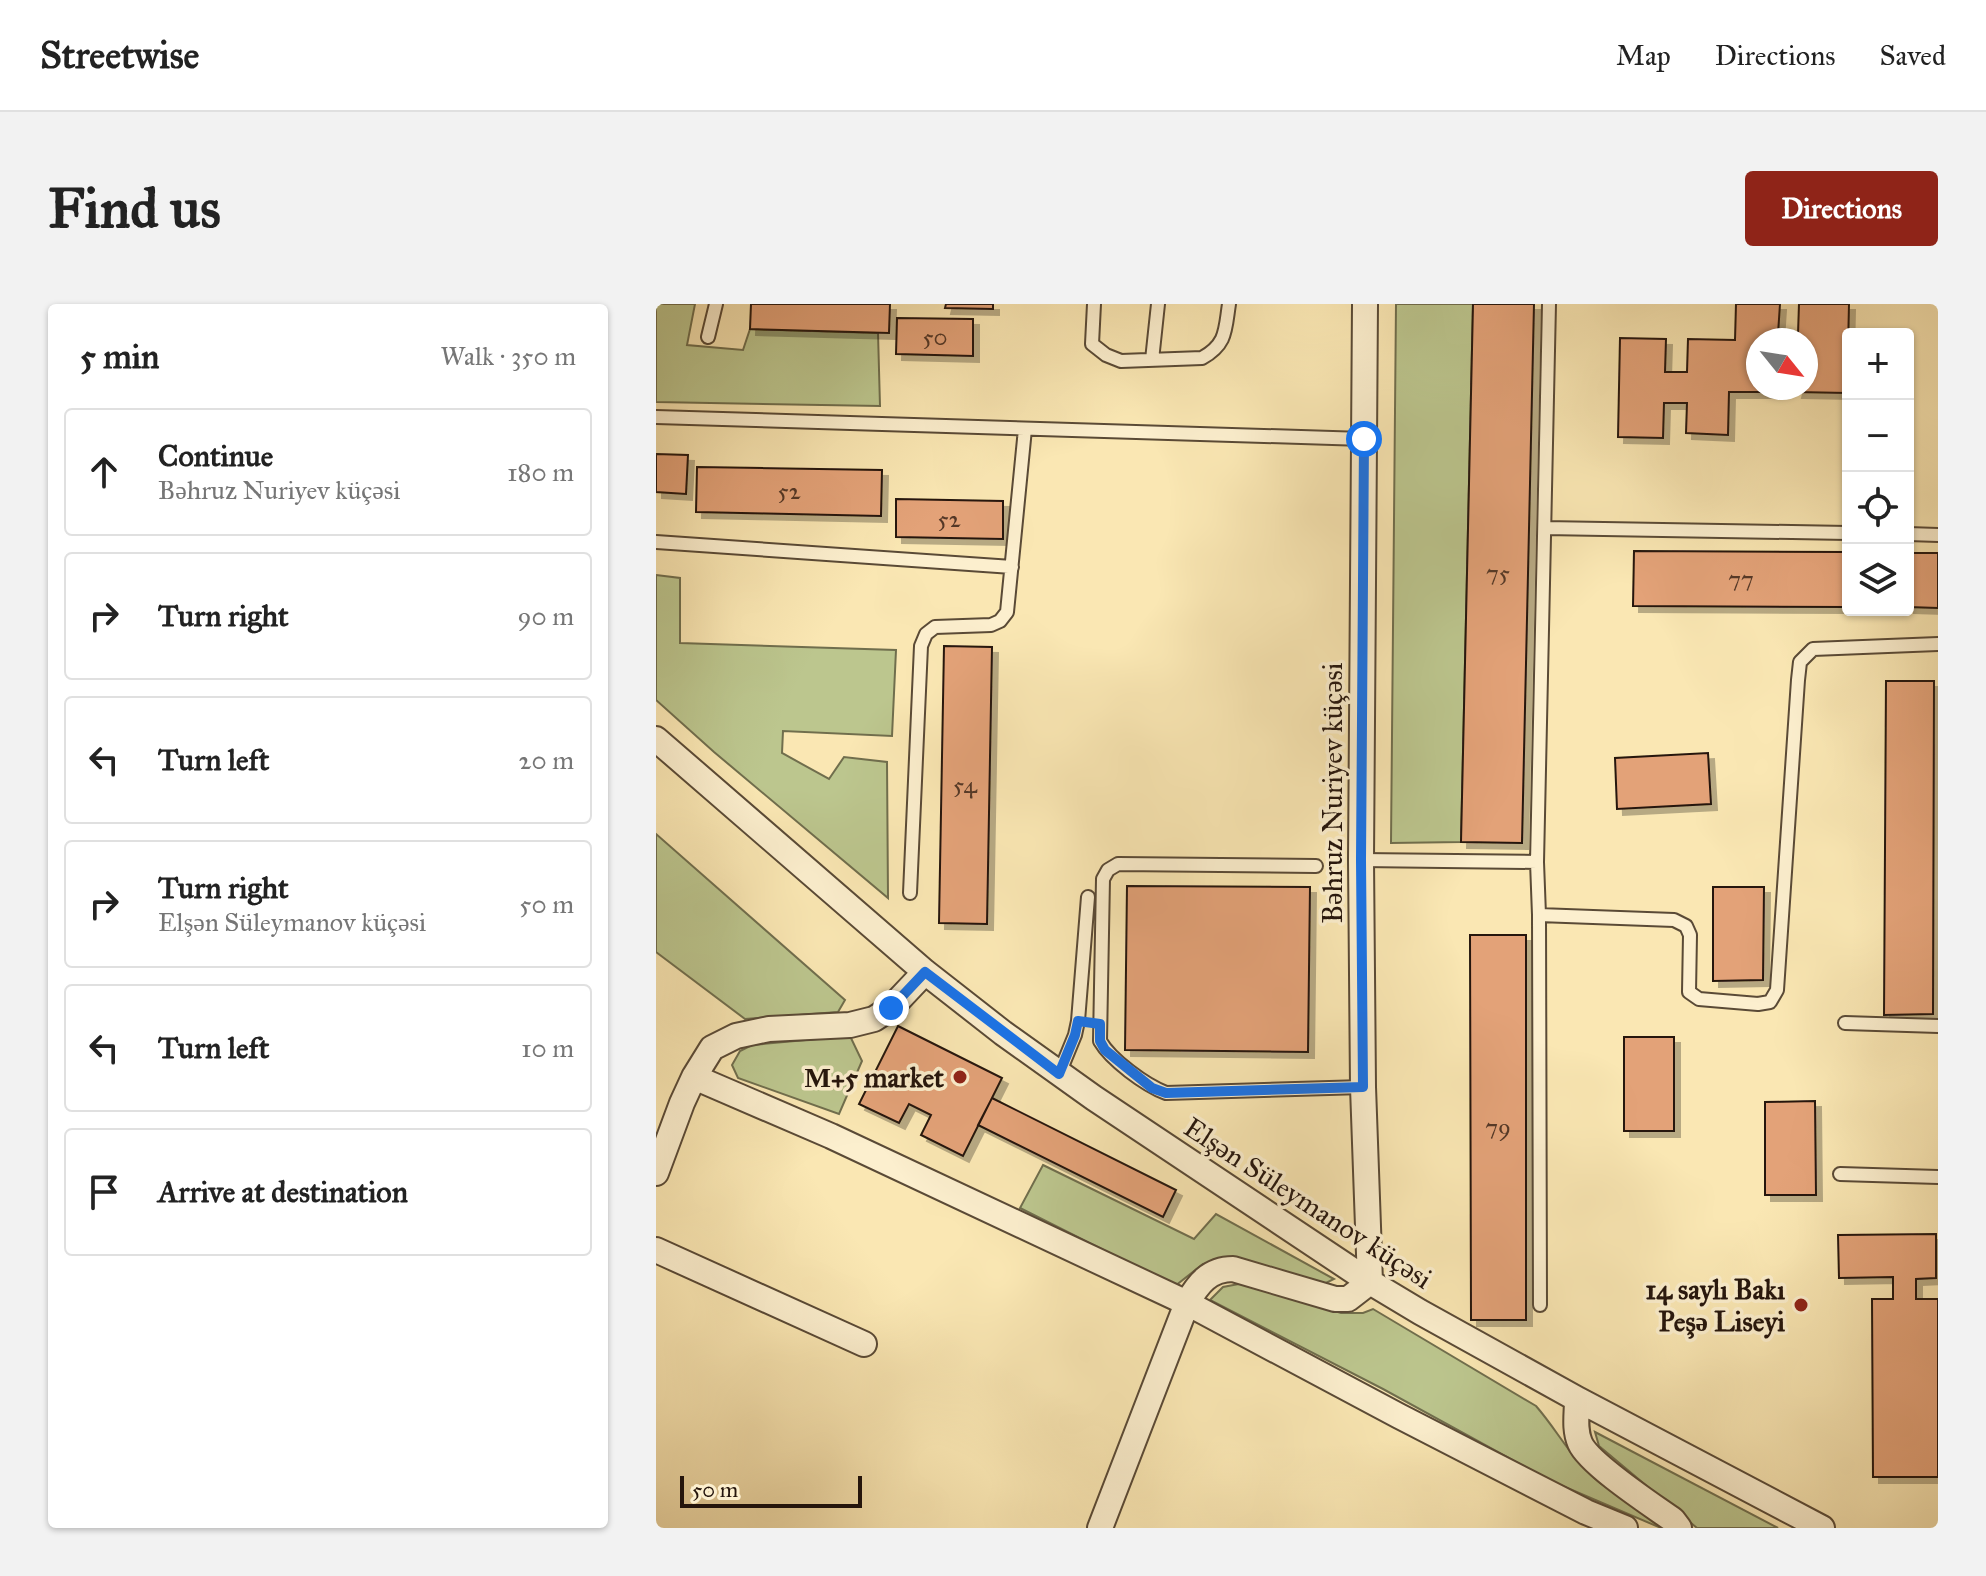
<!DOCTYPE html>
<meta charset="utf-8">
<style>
:root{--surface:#fff;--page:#f2f2f2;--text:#222;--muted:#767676;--line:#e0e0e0;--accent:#8f2418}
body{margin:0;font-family:"IM FELL Great Primer",serif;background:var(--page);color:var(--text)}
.controls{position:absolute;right:24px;top:24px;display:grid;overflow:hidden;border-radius:8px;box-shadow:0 2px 6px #0004}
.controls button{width:72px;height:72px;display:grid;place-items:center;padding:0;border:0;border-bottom:2px solid var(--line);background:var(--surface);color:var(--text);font:40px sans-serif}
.compass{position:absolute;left:1090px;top:24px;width:72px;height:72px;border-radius:50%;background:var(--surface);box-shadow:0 2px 6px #0004;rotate:120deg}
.scale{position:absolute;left:24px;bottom:20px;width:182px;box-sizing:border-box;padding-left:8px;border:4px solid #25150c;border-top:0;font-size:22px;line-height:28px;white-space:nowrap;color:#25150c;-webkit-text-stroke:6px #fcefce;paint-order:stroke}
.stop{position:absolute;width:24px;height:24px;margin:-18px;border:6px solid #1a73e8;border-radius:50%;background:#fff}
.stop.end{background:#1a73e8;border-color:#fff;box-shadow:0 2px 8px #0008}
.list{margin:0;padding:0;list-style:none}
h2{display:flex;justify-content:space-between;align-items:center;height:104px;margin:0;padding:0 32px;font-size:34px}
h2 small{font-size:26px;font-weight:400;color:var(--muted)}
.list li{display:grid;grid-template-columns:52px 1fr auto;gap:24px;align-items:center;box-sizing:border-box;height:128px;margin:0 16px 16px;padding:0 16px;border:2px solid var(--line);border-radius:8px}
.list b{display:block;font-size:30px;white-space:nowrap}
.list p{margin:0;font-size:26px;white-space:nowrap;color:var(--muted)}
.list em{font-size:26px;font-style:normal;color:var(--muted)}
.icon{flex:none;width:44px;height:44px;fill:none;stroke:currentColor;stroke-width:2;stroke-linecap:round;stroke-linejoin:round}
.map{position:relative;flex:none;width:1282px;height:1224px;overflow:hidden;border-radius:8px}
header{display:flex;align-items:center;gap:48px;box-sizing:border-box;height:112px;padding:0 40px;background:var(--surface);border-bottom:2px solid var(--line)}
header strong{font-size:38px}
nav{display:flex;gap:44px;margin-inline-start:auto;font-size:28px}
.intro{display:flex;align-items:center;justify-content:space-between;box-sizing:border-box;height:192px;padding:0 48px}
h1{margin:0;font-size:56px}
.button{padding:20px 36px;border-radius:8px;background:var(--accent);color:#fff;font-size:28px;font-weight:700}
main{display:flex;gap:48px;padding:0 48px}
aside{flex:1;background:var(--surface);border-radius:8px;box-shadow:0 2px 6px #0004}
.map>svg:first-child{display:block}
.green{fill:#bcc68e;stroke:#706e4d;stroke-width:2}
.building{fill:#e3a278;stroke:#25150c;stroke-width:2;filter:url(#shadow)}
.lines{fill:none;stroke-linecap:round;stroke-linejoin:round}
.service-casing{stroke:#5a4a36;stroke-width:16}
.minor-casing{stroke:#5a4a36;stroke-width:28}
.service{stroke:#fcefce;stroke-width:12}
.minor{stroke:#fcefce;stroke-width:24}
.route{stroke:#1a73e8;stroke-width:10}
.poi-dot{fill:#8f2418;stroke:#fcefce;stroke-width:3}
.labels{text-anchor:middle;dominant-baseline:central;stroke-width:7;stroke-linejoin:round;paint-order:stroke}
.number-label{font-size:24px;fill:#543827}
.street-label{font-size:28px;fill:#25150c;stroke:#fcefce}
.poi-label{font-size:28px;font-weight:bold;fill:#25150c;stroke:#fcefce;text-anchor:end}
</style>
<header>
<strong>Streetwise</strong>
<nav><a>Map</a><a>Directions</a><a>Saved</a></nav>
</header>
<div class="intro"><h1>Find us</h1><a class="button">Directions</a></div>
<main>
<aside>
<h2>5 min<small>Walk · 350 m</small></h2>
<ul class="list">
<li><svg class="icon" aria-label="ahead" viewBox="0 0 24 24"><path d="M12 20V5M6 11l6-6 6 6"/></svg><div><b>Continue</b><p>Bəhruz Nuriyev küçəsi</p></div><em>180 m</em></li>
<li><svg class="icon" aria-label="right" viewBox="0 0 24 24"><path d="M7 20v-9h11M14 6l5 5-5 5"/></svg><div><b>Turn right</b></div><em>90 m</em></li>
<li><svg class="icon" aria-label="left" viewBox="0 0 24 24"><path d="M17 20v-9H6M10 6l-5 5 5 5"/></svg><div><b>Turn left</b></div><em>20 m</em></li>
<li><svg class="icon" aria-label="right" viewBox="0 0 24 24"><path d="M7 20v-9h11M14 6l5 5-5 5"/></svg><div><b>Turn right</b><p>Elşən Süleymanov küçəsi</p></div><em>50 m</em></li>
<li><svg class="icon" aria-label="left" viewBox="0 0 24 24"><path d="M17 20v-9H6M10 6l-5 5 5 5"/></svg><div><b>Turn left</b></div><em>10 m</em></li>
<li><svg class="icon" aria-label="arrive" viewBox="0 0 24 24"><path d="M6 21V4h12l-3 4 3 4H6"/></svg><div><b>Arrive at destination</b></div></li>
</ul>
</aside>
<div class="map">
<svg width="1282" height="1224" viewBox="0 0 1282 1224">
<defs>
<filter id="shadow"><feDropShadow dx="6" dy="6" stdDeviation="0" flood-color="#0004"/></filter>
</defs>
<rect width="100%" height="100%" fill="#fae7b3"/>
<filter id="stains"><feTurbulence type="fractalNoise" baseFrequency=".0025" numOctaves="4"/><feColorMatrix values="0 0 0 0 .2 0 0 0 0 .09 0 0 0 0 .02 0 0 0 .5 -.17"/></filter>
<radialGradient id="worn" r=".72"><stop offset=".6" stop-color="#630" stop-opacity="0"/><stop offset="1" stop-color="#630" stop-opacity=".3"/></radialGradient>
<path class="green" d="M0 0H39L31 41 87 46 94 25 222 29 224 102 0 98Z
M740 0H817L805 538 735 539Z
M0 271 24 274V339L240 346 236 432 127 427 126 449 173 475 188 453 231 458 232 594 58 448 0 396Z
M0 530 189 696 182 708 89 715 0 648Z
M194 732 206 757 183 810 82 774 76 761 84 747 96 741Z
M387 861 538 935 560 910 678 975 664 982 574 955 547 960 519 982 364 904Z
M588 979 685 1009H707L717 1005 880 1102C902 1127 917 1158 944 1179 965 1195 990 1202 1005 1224L895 1177 727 1085 554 996 567 983Z
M939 1128 1122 1224H1041L943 1142Z"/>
<path class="building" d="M95 0H234L233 29 94 25Z
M290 0H337V5L289 4Z
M817 0H878L866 539 805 538Z
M1080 0H1124L1122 30H1142L1143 0H1193L1191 89 1140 88 1141 84H1150V36H1102V84H1118V88H1073L1072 131 1030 129 1031 99H1008L1007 134 962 133 964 34 1010 35 1009 68H1031L1032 35 1079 36Z
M241 14 317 15V52L240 50Z
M0 150 32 151 30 190 0 188Z
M41 163 226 166 225 212 40 208Z
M240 195 347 197V235L240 233Z
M978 247 1192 248V303L977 302Z
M1252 249H1282V304L1252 303Z
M288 342 336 343 331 620 283 619Z
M1230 377H1278L1277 710 1228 711Z
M1052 449 1055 500 961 505 959 454Z
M471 582 654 583 652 748 469 746Z
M1057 583H1108L1107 676 1057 677Z
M814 631H870V1016H815Z
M242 722 346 774 307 852 265 831 275 811 253 800 243 819 203 800Z
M968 733H1018V827H968Z
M336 794 520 886 507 913 322 821Z
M1159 797 1160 891H1109V798Z
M1280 930V974L1260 975V995H1282V1173H1217L1216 995H1237V973L1183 974 1182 931Z"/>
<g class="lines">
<defs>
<path id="service" d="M438 0 436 40 450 51 465 57 546 54C571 40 569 26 573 0
M52 33 60 0
M496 56 502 0
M0 113 708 135
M889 224 1192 229
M1252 230 1282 231
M0 238 356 263
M705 556 881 558
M660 562 462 560 452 566 447 575 444 737C455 756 489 781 510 789L707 783
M254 589 265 342 270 330 279 323 335 321 344 317 351 308 369 125
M883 611 1018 616 1030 622 1034 631 1033 688 1043 695 1102 700 1114 698 1121 686 1142 376 1144 358 1157 345 1282 340
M1189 719 1282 722
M403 770 419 731 422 717 432 593
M1184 870 1282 873
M884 1001 883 611 881 558 893 0"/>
<path id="minor" d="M709 0 705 556 707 783 714 978
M0 435 269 668 347 729 438 794 714 978 764 1008 921 1095 1166 1224
M38 773 175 832 531 999 743 1112 930 1208 969 1224
M0 869 26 799 38 773 56 744 80 732 113 725 194 721 218 715 235 704 269 668
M0 946 208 1040
M921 1095C921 1110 918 1125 924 1139 933 1160 996 1201 1017 1216L1023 1224
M444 1224 531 999C542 980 553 965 577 965L679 995H692L714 978"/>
</defs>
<use href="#service" class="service-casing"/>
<use href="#minor" class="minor-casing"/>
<use href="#service" class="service"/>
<use href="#minor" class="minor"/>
</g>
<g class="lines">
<path class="route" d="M235 704 269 668 403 770 419 731 422 717 444 720V737L449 746 496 784 510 789 707 783 705 556 708 135"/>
</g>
<g class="poi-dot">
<circle cx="304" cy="773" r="8"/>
<circle cx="1145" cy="1001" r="8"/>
</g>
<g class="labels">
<g class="number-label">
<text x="279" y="33">50</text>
<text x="133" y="187">52</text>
<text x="293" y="215">52</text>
<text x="842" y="269">75</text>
<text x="1085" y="275">77</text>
<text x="309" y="481">54</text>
<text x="842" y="823">79</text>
</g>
<g class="street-label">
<text transform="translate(676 489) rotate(-90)">Bəhruz Nuriyev küçəsi</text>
<text transform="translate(652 899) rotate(33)">Elşən Süleymanov küçəsi</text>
</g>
<g class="poi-label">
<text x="288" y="773">М+5 market</text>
<text x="1129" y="985">14 saylı Bakı<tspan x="1129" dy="32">Peşə Liseyi</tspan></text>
</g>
</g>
<rect width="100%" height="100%" filter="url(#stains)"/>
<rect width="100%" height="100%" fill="url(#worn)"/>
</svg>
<div class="controls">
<button>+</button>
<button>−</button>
<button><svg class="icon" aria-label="locate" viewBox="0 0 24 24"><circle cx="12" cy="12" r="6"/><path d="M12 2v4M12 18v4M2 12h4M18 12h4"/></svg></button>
<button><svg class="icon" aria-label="layers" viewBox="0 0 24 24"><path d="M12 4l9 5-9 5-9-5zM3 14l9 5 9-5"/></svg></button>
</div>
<svg class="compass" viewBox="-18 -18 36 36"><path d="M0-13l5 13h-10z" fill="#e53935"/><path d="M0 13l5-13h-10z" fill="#767676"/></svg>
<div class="scale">50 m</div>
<div class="stop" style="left:708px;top:135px"></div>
<div class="stop end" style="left:235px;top:704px"></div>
</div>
</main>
